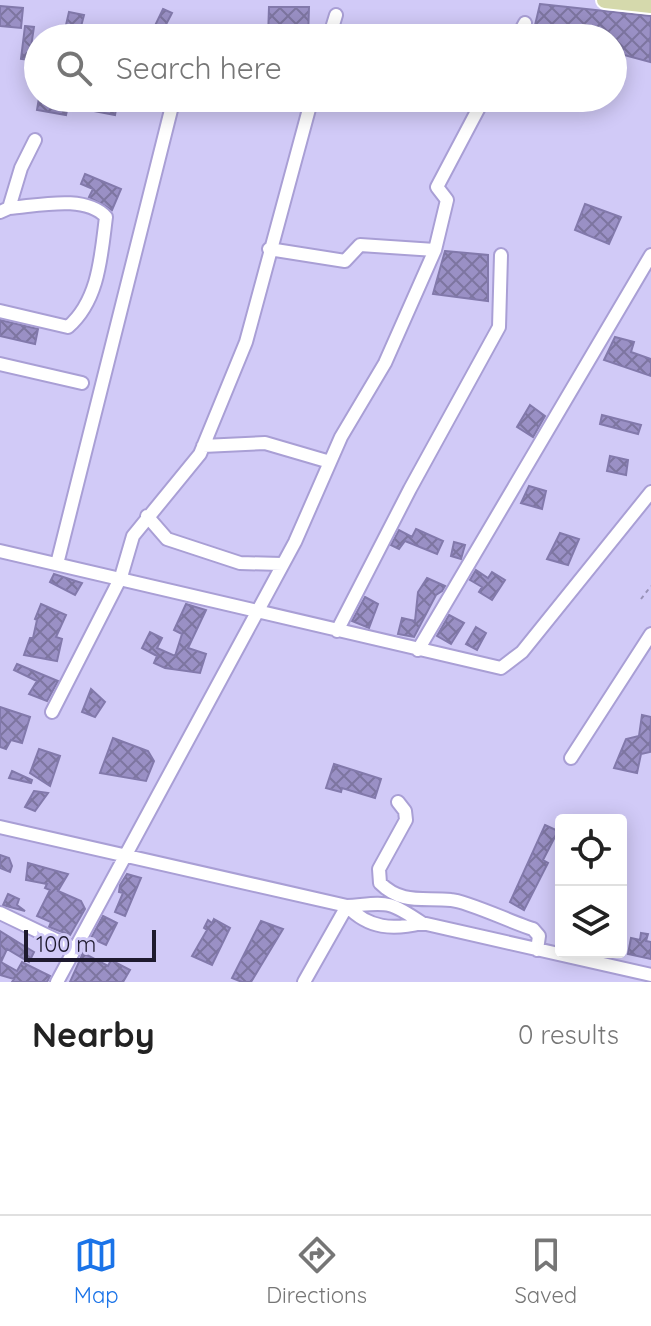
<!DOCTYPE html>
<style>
:root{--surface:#fff;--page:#f6f6f6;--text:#222;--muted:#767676;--line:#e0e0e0;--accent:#1a73e8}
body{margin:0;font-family:Quicksand,sans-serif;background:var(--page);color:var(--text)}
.controls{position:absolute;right:24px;bottom:24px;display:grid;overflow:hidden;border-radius:8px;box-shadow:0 4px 20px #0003}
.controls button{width:72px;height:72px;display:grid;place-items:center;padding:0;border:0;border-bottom:2px solid var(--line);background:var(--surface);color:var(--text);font:40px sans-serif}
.scale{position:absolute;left:24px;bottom:20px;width:132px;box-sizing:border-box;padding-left:8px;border:4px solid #1e1a2e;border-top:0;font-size:22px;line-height:28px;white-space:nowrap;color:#1e1a2e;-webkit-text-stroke:6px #d1caf7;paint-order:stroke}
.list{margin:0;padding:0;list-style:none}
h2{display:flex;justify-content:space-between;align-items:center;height:104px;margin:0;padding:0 32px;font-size:34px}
h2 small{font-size:26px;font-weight:400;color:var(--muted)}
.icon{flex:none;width:44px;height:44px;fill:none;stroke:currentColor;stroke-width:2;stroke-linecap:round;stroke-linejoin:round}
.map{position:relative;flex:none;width:651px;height:982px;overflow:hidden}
.search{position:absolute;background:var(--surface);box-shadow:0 4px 20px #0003;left:24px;right:24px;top:24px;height:88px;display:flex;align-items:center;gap:20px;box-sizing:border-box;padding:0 28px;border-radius:44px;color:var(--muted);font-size:30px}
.sheet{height:232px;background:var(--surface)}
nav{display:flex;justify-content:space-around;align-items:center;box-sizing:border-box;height:112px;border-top:2px solid var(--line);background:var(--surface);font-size:22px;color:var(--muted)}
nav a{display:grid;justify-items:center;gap:4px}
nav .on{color:var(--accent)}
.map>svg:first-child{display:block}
.building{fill:url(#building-cross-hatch);stroke:#8279ab;stroke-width:2}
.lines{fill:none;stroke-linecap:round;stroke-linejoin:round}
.minor-casing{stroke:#a99fd5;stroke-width:16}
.major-casing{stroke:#fff;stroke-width:20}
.path{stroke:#9892b7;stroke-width:2;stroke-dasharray:4 4;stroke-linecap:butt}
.minor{stroke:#fff;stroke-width:12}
.major{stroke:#d5d9ac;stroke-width:16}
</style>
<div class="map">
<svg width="651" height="982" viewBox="0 0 651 982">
<defs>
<pattern id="building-cross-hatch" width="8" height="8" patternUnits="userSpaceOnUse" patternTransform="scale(2)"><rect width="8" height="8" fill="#9a90c5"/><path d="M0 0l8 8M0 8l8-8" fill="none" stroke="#7d75a0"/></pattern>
</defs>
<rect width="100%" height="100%" fill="#d1caf7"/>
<path class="building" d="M540 4 651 16 650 62 613 52V38H532Z
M0 6 23 8 21 28 0 26Z
M269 7H309L308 38H268Z
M163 9 172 13 159 38H154L150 36Z
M69 12 84 15 78 38H63Z
M25 26 34 27 29 60 21 59Z
M39 98H118L115 115 68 106 66 115 37 110Z
M85 174 121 189 112 210 89 197 93 189 81 184Z
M585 204 621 217 609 244 575 230Z
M445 251 488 255V301L433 294Z
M0 320 38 329 35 344 0 336Z
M615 337 634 342 631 352 651 359V376L604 360Z
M530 405 545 416 533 437 517 427Z
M602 415 641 425 638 434 600 424Z
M610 456 628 460 626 475 607 471Z
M529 486 546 491 542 509 521 503Z
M416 529 443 541 437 554 405 541 399 549 391 545 399 530 412 537Z
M560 533 579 539 568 565 547 559Z
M454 542 465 545 461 559 451 556Z
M476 570 488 578 492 572 505 580 492 600 479 592 482 587 470 580Z
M54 574 82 583 75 595 50 582Z
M427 578 445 586 442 591 436 595 414 637 398 634 402 618 415 621 418 592Z
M365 597 378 604 369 628 352 621Z
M41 604 66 615 56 637 62 639 57 661 24 655 30 638H33L37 620 35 619Z
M186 604 206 610 188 648 206 654 200 673 165 668 154 663 157 656 142 648 150 632 162 638 157 648 175 656 182 634 174 630Z
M449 615 464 623 451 644 437 636Z
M476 627 486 633 477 650 466 644Z
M17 664 58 681 47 701 29 694 37 681 14 670Z
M91 689 105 702 95 717 82 712Z
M0 707 30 717 22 743 11 740 6 749 0 747Z
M642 715 651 717 650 752 641 754 637 773 614 768 626 739 639 736Z
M113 738 148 751 154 761 146 781 100 773Z
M39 749 60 756 50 786 30 773Z
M334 764 381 779 375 798 342 788 341 792 326 788Z
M12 771 32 780 31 783 9 778Z
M34 791 48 793 35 811 25 807Z
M545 825 558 831 543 860 548 863 524 910 510 902Z
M0 855 9 858 12 866 10 872 0 868Z
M28 863 68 874 58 891 81 901 85 909 70 935 49 927 51 922 37 916 50 890 45 888 47 884 26 880Z
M127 874 141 878 125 916 115 912 123 893 119 892 120 885Z
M8 894 19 899 17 905 25 911 3 905Z
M103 916 117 923 106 945 91 938Z
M214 919 230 928 212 965 192 956 207 930 204 928 208 920 212 923Z
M261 921 283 929 251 982H242L232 978Z
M0 931 34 952 29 962 7 949 1 962 17 971 22 962 50 976 47 982H12L14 979 0 975Z
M641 933 648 934 646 941 651 942V959L628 954 631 938 640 940Z
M83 953 108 966 111 960 130 970 123 982H70Z"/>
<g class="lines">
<defs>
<path id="minor" d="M329 38 336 15
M517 38 525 23
M9 208 21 168 35 140
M0 212 9 208C37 206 85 194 106 217 101 256 99 300 68 327L0 311
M269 249 345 261 360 245 435 250
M0 364 82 383
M203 446 265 443 330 462
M147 516 167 539 240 563 282 564
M0 551 501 668 522 652 651 492
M57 564 174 98
M337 631 410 489 499 327 501 255
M418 650 651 255
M52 712 121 577 133 536 200 454 246 342 312 98
M571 758 651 634
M398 802 405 811 406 820 379 869 380 883C402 905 424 897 451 900 467 901 513 923 533 929L539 936 537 950
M0 827 347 906C387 903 387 899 422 923L651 975
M347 906C369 929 393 930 422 923
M0 913 75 949
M57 982 295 542 341 437 385 363 435 250 447 200 437 187 484 98
M304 982 347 906"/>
<path id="major" d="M605 0 651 5"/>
</defs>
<use href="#minor" class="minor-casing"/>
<use href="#major" class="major-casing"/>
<path class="path" d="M641 599 651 586"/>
<use href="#minor" class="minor"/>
<use href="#major" class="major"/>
</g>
</svg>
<div class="controls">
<button><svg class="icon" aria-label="locate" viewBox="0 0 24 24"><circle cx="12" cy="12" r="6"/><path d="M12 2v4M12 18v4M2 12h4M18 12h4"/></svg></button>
<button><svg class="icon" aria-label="layers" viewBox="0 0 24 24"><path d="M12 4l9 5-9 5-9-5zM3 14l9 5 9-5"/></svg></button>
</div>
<div class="scale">100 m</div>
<div class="search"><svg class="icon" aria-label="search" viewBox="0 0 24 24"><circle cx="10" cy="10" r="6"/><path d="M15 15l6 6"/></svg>Search here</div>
</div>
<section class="sheet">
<h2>Nearby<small>0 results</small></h2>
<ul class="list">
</ul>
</section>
<nav>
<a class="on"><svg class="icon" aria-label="map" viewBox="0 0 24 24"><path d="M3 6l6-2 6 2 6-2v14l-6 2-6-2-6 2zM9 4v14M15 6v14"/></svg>Map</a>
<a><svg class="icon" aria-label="directions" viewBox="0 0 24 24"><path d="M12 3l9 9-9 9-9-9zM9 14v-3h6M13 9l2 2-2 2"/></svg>Directions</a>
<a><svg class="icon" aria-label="saved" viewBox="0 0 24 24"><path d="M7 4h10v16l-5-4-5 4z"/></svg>Saved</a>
</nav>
